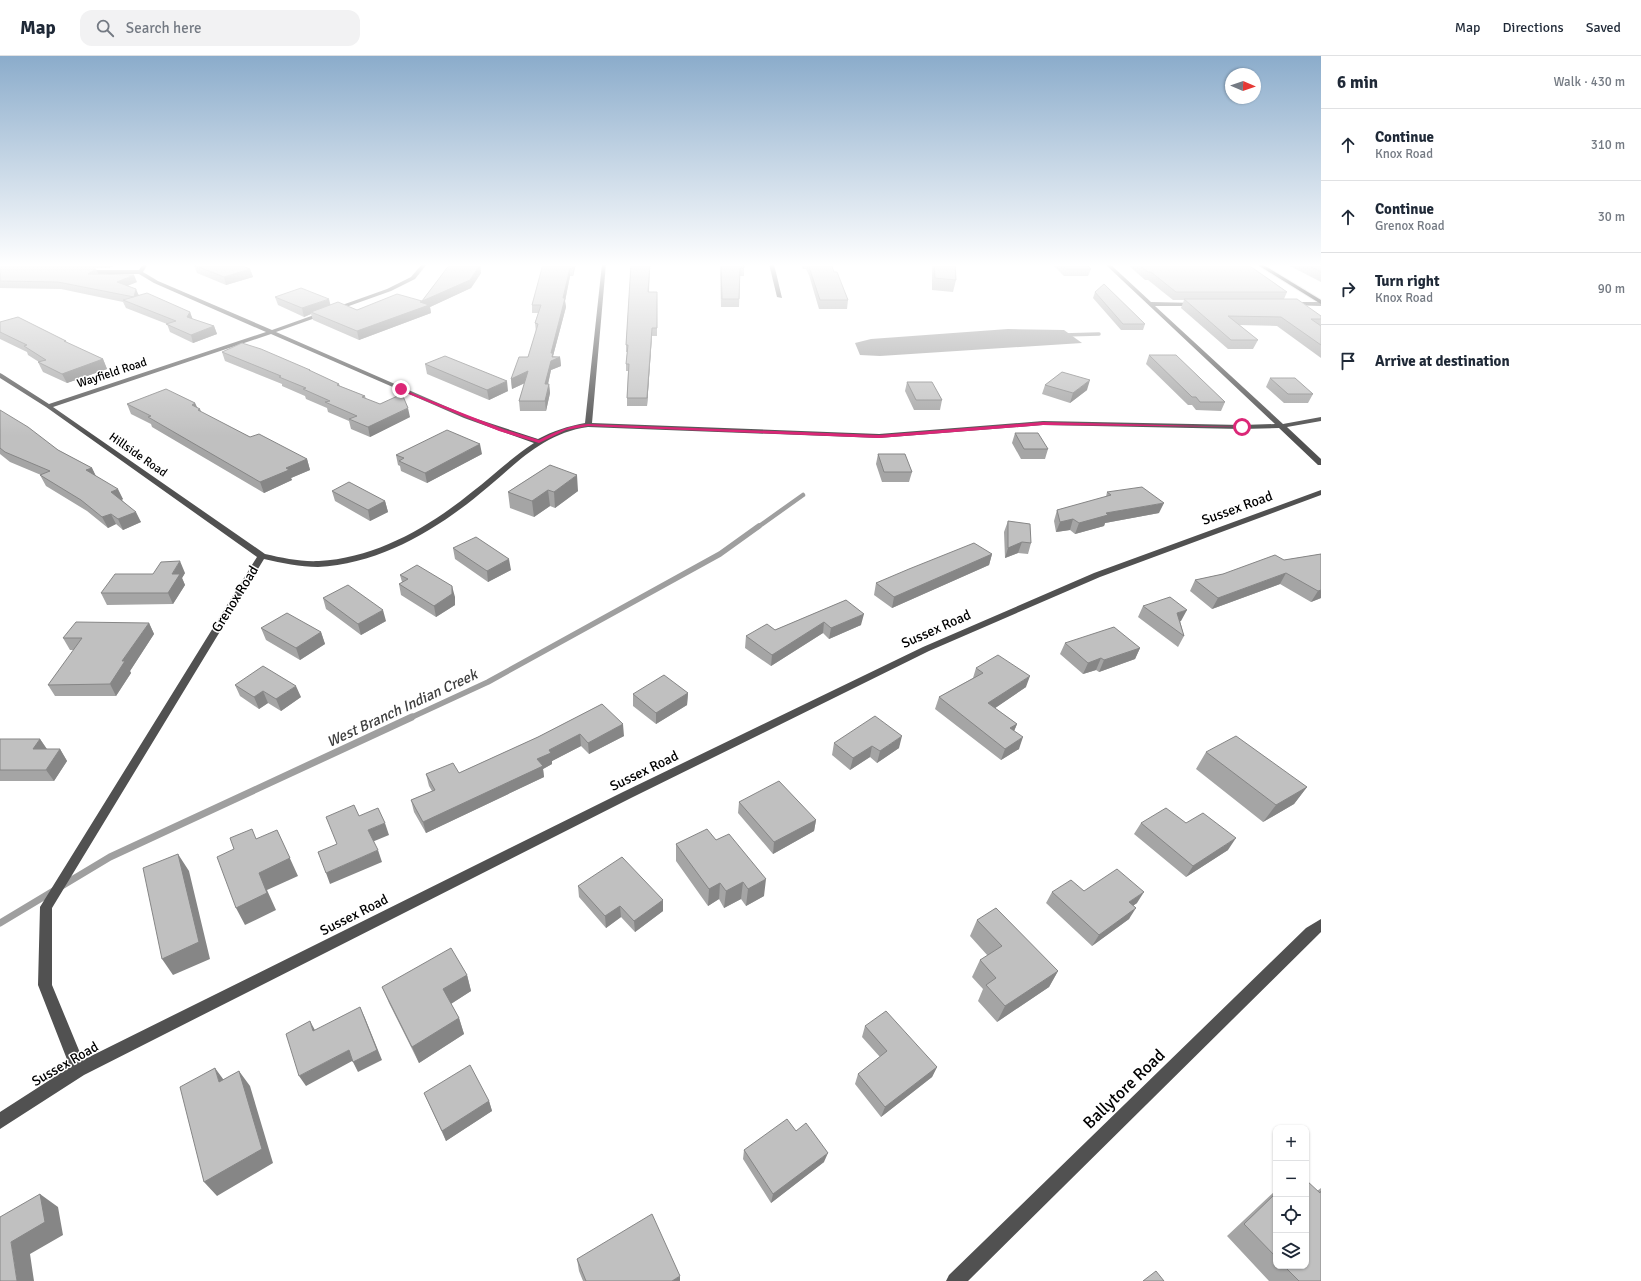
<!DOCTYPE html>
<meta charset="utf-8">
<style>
:root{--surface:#fff;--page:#f2f2f3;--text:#1f2937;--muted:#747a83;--line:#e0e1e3}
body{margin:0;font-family:Signika,sans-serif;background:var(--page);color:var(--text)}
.controls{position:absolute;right:12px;bottom:12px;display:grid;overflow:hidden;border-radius:8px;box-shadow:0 1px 3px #0004}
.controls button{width:36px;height:36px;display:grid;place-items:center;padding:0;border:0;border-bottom:1px solid var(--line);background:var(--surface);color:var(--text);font:20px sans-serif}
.compass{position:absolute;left:1225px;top:12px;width:36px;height:36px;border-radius:50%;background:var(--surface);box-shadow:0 1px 3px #0004;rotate:92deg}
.stop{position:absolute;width:12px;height:12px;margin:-9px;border:3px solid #db2777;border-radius:50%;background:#fff}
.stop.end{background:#db2777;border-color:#fff;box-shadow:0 1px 4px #0008}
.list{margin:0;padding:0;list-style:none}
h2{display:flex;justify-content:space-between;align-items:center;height:52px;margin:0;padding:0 16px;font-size:17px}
h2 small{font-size:13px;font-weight:400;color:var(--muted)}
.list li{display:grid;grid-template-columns:26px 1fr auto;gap:12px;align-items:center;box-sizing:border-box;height:72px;padding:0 16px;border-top:1px solid var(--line)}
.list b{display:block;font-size:15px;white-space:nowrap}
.list p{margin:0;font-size:13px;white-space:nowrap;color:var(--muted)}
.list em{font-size:13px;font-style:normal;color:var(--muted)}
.icon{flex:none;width:22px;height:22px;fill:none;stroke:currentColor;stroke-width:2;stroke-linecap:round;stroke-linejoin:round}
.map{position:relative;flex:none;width:1321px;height:1225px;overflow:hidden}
header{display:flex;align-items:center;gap:24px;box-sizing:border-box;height:56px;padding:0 20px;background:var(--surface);border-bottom:1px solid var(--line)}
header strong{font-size:19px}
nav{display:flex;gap:22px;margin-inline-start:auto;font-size:14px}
.search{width:280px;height:36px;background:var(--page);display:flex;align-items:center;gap:10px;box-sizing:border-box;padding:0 14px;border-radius:12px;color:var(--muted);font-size:15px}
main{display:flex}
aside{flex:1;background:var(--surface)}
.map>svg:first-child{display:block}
.water{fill:#9f9f9f}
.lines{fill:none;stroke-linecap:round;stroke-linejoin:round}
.stream-far3{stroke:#9f9f9f;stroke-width:3.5}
.stream-far2{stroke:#9f9f9f;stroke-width:4.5}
.stream-far1{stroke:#9f9f9f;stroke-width:5.5}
.stream{stroke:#9f9f9f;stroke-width:7}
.major-casing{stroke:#dbdbdb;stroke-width:2}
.minor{fill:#515151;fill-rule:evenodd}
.major{fill:#000;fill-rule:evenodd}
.wall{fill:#a5a5a5}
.shaded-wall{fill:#868686}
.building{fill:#c0c0c0;stroke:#868686}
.route{fill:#db2777}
.labels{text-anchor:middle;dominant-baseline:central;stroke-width:3;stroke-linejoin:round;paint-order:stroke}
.far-street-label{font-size:12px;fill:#000;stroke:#fff}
.street-label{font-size:14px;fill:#000;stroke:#fff}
.water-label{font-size:15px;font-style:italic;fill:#404040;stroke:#fff}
.near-street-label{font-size:17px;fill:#000;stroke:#fff}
</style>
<header>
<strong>Map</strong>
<div class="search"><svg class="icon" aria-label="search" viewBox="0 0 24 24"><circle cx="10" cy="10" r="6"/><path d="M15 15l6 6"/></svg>Search here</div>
<nav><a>Map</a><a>Directions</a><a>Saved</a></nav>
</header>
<main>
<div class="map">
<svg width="1321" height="1225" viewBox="0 0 1321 1225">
<rect width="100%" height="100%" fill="#fff"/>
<path class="water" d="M1008 273 1064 274 1082 287 880 300 860 299 855 287 871 283Z"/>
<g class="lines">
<path class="stream-far3" d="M1063 279 1099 278"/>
<path class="stream-far2" d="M758 471 803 439"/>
<path class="stream-far1" d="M410 662 488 626 720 498 759 470"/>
<path class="stream" d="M0 867 110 801 412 661"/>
<defs>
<path id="major" d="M1256 208H1262L1321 244V248Z"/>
</defs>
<use href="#major" class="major-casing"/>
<path class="minor" d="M143 208H148L143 216 158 225 272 274 387 233 411 221 422 208H427L415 223 391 235 276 276 468 360 538 383C553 375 568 370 585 367L602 208H606L592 367 879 378 1043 365 1242 369 1275 368 1105 208H1110L1151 246 1197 247 1198 248 1195 250H1155L1283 368 1321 361V365L1287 371 1321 403V409H1318L1279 372 1242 373 1043 369 879 382 588 371C545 377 520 404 488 431 441 471 382 508 318 511 300 511 282 507 264 503L52 852V929L83 1004 623 736 923 591 1094 517 1321 434V439L1100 521 929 595 631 742 84 1019 0 1073V1056L70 1011 38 929 40 851 257 501 46 351 0 322V317L2 318 49 348 266 276 154 227 139 218H84L81 216 84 214H139ZM271 278 464 362 534 387C512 401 493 420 472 436 429 471 376 502 319 505 301 506 283 502 265 498L53 351Z
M769 208H774L782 242 777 241Z
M1291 246H1321V250L1289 249 1288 248Z
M1321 863V876L968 1225H946L949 1219 1306 872Z"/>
<use href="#major" class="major"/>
</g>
<path class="wall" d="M0 208H116L109 212H0Z
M450 208H477V209H480L481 217 471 232 430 251 431 257 359 284 313 264 311 258 304 261 278 249 275 241 357 254 422 245Z
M543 208H576L573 220H570L565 245 566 251 553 300 560 301 561 310 551 314 548 328H549L550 337 546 355H520L519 345 525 327 512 333 511 323 528 301 536 276 535 267 538 257H532V249Z
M631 208H652V209H650L649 236H657V280H652L647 350H627V342L628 315H626V308L627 296H626V289Z
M720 208H743L744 212V220H740L739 251H721Z
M801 208H831L834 216 848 244 847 253H819L809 219 806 213H803Z
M933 208H955L956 224 953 236 932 234V213Z
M1052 208H1086L1091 213 1088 220H1064Z
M1127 208H1247L1287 236 1284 243 1321 260V302L1277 270 1239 269 1258 284 1253 293H1228L1181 252 1184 244H1173L1148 224H1145Z
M1282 208H1321V226L1290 210H1284Z
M194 209 250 213 253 221 226 229 197 217Z
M0 213 98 218 137 226 128 229 139 239 190 256 192 263 214 270 217 278 193 287 170 276 167 268 126 252 123 246 61 233 0 232Z
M1095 236 1145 268 1143 274H1121L1093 242Z
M0 266 66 285 67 287 103 303 107 313 67 327 43 316 38 306H39L28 299 27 296 0 283Z
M222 296 310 314 311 315 339 328 340 330 365 340 366 343 410 361 370 381 351 373 349 365 328 356 327 352 306 343 305 340 282 330V328L225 305Z
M1149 299 1225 346 1221 355 1196 354 1192 349H1188L1146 308Z
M425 308 508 335 489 344 427 318Z
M1270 322 1313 338 1308 347H1284L1266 331Z
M907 326 942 344 940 354H914L905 335Z
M1045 329 1087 334 1070 347 1042 338Z
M195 347 197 351 201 356 250 381 307 403 310 414 291 422 292 424 264 437 152 371 151 368 131 358 127 348Z
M0 354 58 394 92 412 95 419 123 443 122 444 141 466 123 474 116 468 108 472 87 455 46 430 40 419H41L10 406 0 398Z
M1015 377 1048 393 1045 403H1021L1012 387Z
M482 398 427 427 401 415 400 410 398 409 396 399Z
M878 398 912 416 909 426H882L876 408Z
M550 409 578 435 555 452 550 450 534 461 510 452 508 436Z
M332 435 385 445 388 456 370 465 335 445Z
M1107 436 1159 457 1105 467 1104 470 1075 478 1070 474 1056 476 1054 465 1057 454 1106 441Z
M1008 465 1031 487 1028 498 1018 497 1005 502 1004 476Z
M453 492 511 514 488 526 455 503Z
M992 498 989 509 892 552 874 539 876 527Z
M1321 498V542L1311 546 1280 528 1212 553 1190 535 1195 524 1223 518 1284 504Z
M185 517 182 522 185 529 173 548 107 549 101 537 153 518Z
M400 519 455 541V549L436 561 401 539 399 528 402 526Z
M323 542 386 565 361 579 326 553Z
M846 544 861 569 829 583 823 577 771 610 745 592 746 580 775 574Z
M1143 550 1181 565H1180L1184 580 1178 591 1138 561Z
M149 567 154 578 130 615 131 617 116 640H55L48 629 74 594H70L63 582Z
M261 572 321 576 325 588 300 604 266 584Z
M1065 587 1140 592 1135 603 1099 616 1096 614 1083 618 1060 598Z
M976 612 1026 631 995 652 1017 668 1014 675 1019 693 1001 704 935 653 939 641 973 622Z
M235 629 301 641 281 655 268 647 259 653 240 640Z
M688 637 687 649 656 668 633 650V638Z
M602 648 624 680 589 698 581 690 552 705V708L543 713 544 721 426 777 414 756 411 744 432 735 429 730 426 718 459 717 538 681Z
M0 683H40L47 693H60L67 705 54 725H0Z
M834 687 899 692 877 707 870 701 850 714 832 699Z
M1206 696 1307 731 1294 748 1263 766 1196 713Z
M739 746 816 764 814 775 773 798 738 757Z
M1141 767H1186L1228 794 1186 821 1134 778Z
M716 784 764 840 746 850 741 843 724 852 719 843 708 850 676 805V788Z
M578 830 663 844V855L635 876 621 861 606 872 579 841Z
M1084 835 1137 847 1134 849 1129 863 1092 890 1046 847 1052 836Z
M977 864 1058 915 1049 931 997 966 978 945 983 933 972 921 980 904 988 900 970 880Z
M467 919 471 935 451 948 459 962 464 978 419 1007 389 947 382 931Z
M865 970 937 1011 932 1021 881 1061 855 1028 858 1018 880 1001 862 981Z
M424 1037 489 1045 492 1055 446 1085Z
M796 1075 824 1106 771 1147 743 1103 744 1094Z
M1321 1132V1225H1269L1227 1180 1276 1134V1210H1306L1317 1135Z
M577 1203 680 1225H583L579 1215Z"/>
<path class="shaded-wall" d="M108 208H116L109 212Z
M573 208H576L573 220Z
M480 209 481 217 471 232 430 251 431 257 359 284 357 275 420 246Z
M570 212V220L565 245 566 251 553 300V304L560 301 561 310 551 314 546 337 545 328 551 297Z
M96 213 99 220 88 218Z
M250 213 253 221 226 229 224 221Z
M134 219 137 226 120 233 117 226Z
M136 233 139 240 134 241Z
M329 243 331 251 311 256V258L304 261 302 252Z
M190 256 193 264 187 261Z
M214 270 217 278 193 287 191 279Z
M652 272V280L647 350V342Z
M103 303 107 313 67 327 62 318Z
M528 315 529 325 512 333 511 323Z
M1090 324 1087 334 1070 347 1073 337Z
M507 325 508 335 489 344 487 334Z
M549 328 550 337 546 355 545 345Z
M195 347 198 354 200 353 204 363 192 349Z
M408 352 410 361 370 381 368 371Z
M480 388 482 398 427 427 425 417Z
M307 403 310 414 291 422 292 424 264 437 260 426 286 412Z
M92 412 97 422 86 414Z
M577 419 578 435 555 452 554 436Z
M118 433 123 443 116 446 111 436Z
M548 434 550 450 534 461 532 445Z
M385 445 388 456 370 465 368 454Z
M1164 447 1159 457 1105 467 1104 470 1075 478 1079 467 1106 457Z
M136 456 141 466 123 474 118 463Z
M111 458 116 468 108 472 102 461Z
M1073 463 1070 474 1056 476 1060 466Z
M1022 486 1018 497 1005 502 1008 492Z
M992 498 989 509 892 552 894 541Z
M509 503 511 514 488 526 487 515Z
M180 505 185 517 182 522 185 529 173 548 168 537 172 518Z
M1286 517 1280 528 1212 553 1218 542Z
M452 530 455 541V549L436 561 434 550Z
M1321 534V542L1311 546 1318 535Z
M383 554 386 565 361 579 358 568Z
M1187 554 1181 565 1171 569 1177 557Z
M864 558 861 569 829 583 831 572Z
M824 566 823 577 771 610 772 599Z
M149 567 154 578 130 615 131 617 116 640 110 628 122 605Z
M321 576 325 588 300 604 296 592Z
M1140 592 1135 603 1099 616 1104 604Z
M1101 602 1096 614 1083 618 1088 607Z
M1030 620 1026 631 985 659 988 647Z
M296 630 301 641 281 655 276 643Z
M263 635 268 647 259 653 254 641Z
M688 637 687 649 656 668V657Z
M623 668 624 680 589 698 588 687Z
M1017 668 1012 680 1010 672Z
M580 678 581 690 552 705V708L543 713 544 721 426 777 423 766 537 703 549 694Z
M902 680 899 692 877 707 880 695Z
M1023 681 1019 693 1001 704 1005 693Z
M40 683 48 695 33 693Z
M872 690 870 701 850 714 853 702Z
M60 693 67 705 54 725 46 714Z
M1307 731 1294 748 1263 766 1276 749Z
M816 764 814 775 773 798 774 786Z
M385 767 389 779 372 786 368 774Z
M277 774 298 820 267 834 276 854 245 869 236 852 259 817Z
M1236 782 1228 794 1186 821 1193 810Z
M378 794 382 806 330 828 326 817Z
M178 798 189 815 210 903 173 919 162 903Z
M766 823 764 840 746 850 748 833Z
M743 826 741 843 724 852 726 835Z
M720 827 719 843 708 850 709 833Z
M1144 836 1137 847 1122 857 1129 846Z
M663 844V855L635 876 634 865Z
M620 850 621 861 606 872 605 860Z
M1136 852 1129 863 1092 890 1099 879Z
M1058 915 1049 931 997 966 1005 950Z
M467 919 471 935 449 949 443 933Z
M360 951 365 962 382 1004 358 1016 353 1006Z
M459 962 464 978 419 1007 412 991Z
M310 965 316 976 313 975Z
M349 994 354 1004 306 1030 299 1020Z
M937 1011 932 1021 881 1061 885 1051Z
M215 1012 226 1027 219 1026Z
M239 1015 250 1030 273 1107 217 1140 204 1126Z
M489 1045 492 1055 446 1085 442 1075Z
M828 1097 824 1106 771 1147 773 1138Z
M40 1138 58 1151 63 1179 30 1198 34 1225H17L11 1186Z
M680 1220V1225H672Z"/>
<path class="building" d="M195 208H238L250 213 224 221 194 209Z
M450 208H473L472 209H480L470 224 420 246 429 249 357 275 311 256 338 246 357 254 397 238 422 245Z
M543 208H573V212H570L563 242H565L551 297H553L552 301H560L551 305 545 328H549L545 345H519L528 315 511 323 519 301H528L538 268 535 267 541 249H532Z
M631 208H650L648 236H657V272H652L647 342H627L629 308H626L628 289H626Z
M721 208H743L744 212H740L739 243H722Z
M808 208H831L834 216H837L848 244H820Z
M934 208H955L956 224 935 222Z
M1061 208H1086L1091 213H1066Z
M1139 208H1247L1287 236H1176L1151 216H1148Z
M1306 208H1321V216Z
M0 213H96L88 218 134 219 117 226 136 233 134 241 58 226 0 225Z
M1104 228 1145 268H1123L1095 236Z
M301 232 329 243 302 252 275 241Z
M147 237 190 256 187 261 214 270 191 279 166 268 176 265 123 244Z
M1184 243H1297L1321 260V263H1311L1321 270V289L1281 261 1228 260 1258 284H1231Z
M18 261 66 285H64L103 303 62 318 38 306 46 304 24 290 27 289 0 276V266Z
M242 287 261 293 310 314H309L339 328 337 329 365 340 362 341 380 348 402 338 408 352 368 371 349 363 357 360 325 346 330 345 303 333 306 332 279 321 281 320 222 296Z
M1149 299H1176L1225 346H1200L1196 341H1192Z
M445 300 507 325 487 334 425 308Z
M1062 316 1090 324 1073 337 1045 329Z
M1270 322H1295L1313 338H1288Z
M907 326H932L942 344H916Z
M166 333 195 347 192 349 200 353 198 354 250 381 259 378 307 403 286 412 289 414 260 426 148 361 151 360 127 348Z
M0 354 28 371 58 394 92 412 86 414 118 433 111 436 136 456 118 463 111 458 102 461 81 444 40 419 50 415 5 396 0 392Z
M447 374 480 388 425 417 399 405 404 402 396 399Z
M1015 377H1038L1048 393H1024Z
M878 398H905L912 416H884Z
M550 409 577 419 554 436 548 434 532 445 508 436Z
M349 426 385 445 368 454 332 435Z
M1142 431 1164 447 1106 457 1108 459 1079 467 1073 463 1060 466 1057 454 1111 439 1107 436Z
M1008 465 1030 468 1031 487 1022 486 1008 492Z
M476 481 509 503 487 515 453 492Z
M974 487 992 498 894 541 876 527 909 513Z
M1321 498V534L1318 535 1286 517 1218 542 1195 524 1223 518 1275 499 1284 504Z
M180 505 172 518H180L168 537H101L115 518H153L161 506Z
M417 509 452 530V538L434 550 399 528 408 523 400 519Z
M348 529 383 554 358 568 323 542Z
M1170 541 1187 554 1177 557 1184 580 1143 550Z
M846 544 864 558 831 572 824 566 772 599 746 580 767 568 775 574Z
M287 557 321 576 296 592 261 572Z
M76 566 149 567 122 605H125L110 628 48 629 82 582H63Z
M1114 571 1140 592 1104 604 1101 602 1088 607 1065 587Z
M998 599 1030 620 988 647 1017 668 1010 672 1023 681 1005 693 939 641 983 617 976 612Z
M263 610 296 630 276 643 263 635 254 641 235 629Z
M664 619 688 637 656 657 633 638Z
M602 648 623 668 588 687 580 678 549 694 551 697 537 703 543 710 423 766 411 744 435 734 426 718 453 707 459 717 538 681Z
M875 660 902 680 880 695 872 690 853 702 834 687Z
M1236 680 1307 731 1276 749 1206 696Z
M0 683H40L33 693H60L46 714H0Z
M779 725 816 764 774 786 739 746Z
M354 749 359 760 378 752 385 767 368 774 378 794 326 817 318 796 337 788 326 761Z
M1166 752 1186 767 1203 757 1236 782 1193 810 1141 767Z
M252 773 256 783 277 774 290 802 259 817 267 837 236 852 217 801 234 793 230 782Z
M707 773 716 784 729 778 766 823 748 833 743 826 726 835 720 827 709 833 676 788Z
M178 798 199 886 162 903 143 812Z
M622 801 663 844 634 865 620 850 605 860 578 830Z
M1117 813 1144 836 1129 846 1136 852 1099 879 1052 836 1071 824 1084 835Z
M996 852 1058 915 1005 950 986 929 996 922 980 904 1002 890 977 864Z
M451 892 467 919 443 933 459 962 412 991 382 931Z
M360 951 377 994 353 1006 349 994 299 1020 286 978 310 965 313 975Z
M886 955 937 1011 885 1051 858 1018 887 995 865 970Z
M470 1009 489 1045 442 1075 424 1037Z
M215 1012 219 1026 239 1015 262 1093 204 1126 180 1031Z
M787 1063 796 1075 806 1067 828 1097 773 1138 744 1094Z
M1306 1124 1320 1137 1321 1135V1225H1299L1284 1210H1306Z
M1276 1137V1201L1244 1168Z
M40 1138 45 1166 11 1186 17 1225H0V1161Z
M652 1158 680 1220 672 1225H586L577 1203Z
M1156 1215 1164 1225H1143Z"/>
<linearGradient id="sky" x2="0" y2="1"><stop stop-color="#8baccb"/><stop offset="0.55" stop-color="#fff"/><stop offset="1" stop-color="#fff" stop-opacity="0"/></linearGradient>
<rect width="1321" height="380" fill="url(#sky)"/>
<path class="route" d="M399 332 503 373 539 384C555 376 569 369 588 368L879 379 1043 366 1245 371 1043 369 879 382 588 370 566 374 539 387 499 375 399 334Z"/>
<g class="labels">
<g class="far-street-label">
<text transform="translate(112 317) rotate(-18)">Wayfield Road</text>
<text transform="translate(138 399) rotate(35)">Hillside Road</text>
</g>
<g class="street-label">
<text transform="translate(1237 452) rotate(-20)">Sussex Road</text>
<text transform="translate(235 543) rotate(-58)">Grenox Road</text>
<text transform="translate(936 573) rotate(-24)">Sussex Road</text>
<text transform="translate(644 715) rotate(-26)">Sussex Road</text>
<text transform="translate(354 859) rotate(-27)">Sussex Road</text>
<text transform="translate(65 1008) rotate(-30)">Sussex Road</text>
</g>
<g class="water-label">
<text transform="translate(402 652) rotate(-25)">West Branch Indian Creek</text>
</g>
<g class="near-street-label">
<text transform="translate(1124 1033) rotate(-44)">Ballytore Road</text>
</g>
</g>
</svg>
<div class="controls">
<button>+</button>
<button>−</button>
<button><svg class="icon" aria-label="locate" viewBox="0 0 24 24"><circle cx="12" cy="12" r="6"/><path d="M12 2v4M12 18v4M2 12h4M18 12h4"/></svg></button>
<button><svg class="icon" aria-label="layers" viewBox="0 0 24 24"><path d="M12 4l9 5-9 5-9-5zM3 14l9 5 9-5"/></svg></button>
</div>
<svg class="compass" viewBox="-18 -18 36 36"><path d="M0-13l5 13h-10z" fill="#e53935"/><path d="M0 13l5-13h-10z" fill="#747a83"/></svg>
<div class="stop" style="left:1242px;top:371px"></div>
<div class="stop end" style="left:401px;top:333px"></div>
</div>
<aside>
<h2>6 min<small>Walk · 430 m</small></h2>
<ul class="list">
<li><svg class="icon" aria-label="ahead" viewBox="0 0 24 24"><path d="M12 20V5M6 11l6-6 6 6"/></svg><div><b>Continue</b><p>Knox Road</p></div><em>310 m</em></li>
<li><svg class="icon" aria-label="ahead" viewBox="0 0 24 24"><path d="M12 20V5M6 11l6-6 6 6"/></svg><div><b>Continue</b><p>Grenox Road</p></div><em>30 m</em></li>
<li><svg class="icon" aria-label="right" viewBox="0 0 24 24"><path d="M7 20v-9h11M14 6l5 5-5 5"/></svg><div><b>Turn right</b><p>Knox Road</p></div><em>90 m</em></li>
<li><svg class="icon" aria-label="arrive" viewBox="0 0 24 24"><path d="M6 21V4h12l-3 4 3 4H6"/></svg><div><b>Arrive at destination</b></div></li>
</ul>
</aside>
</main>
